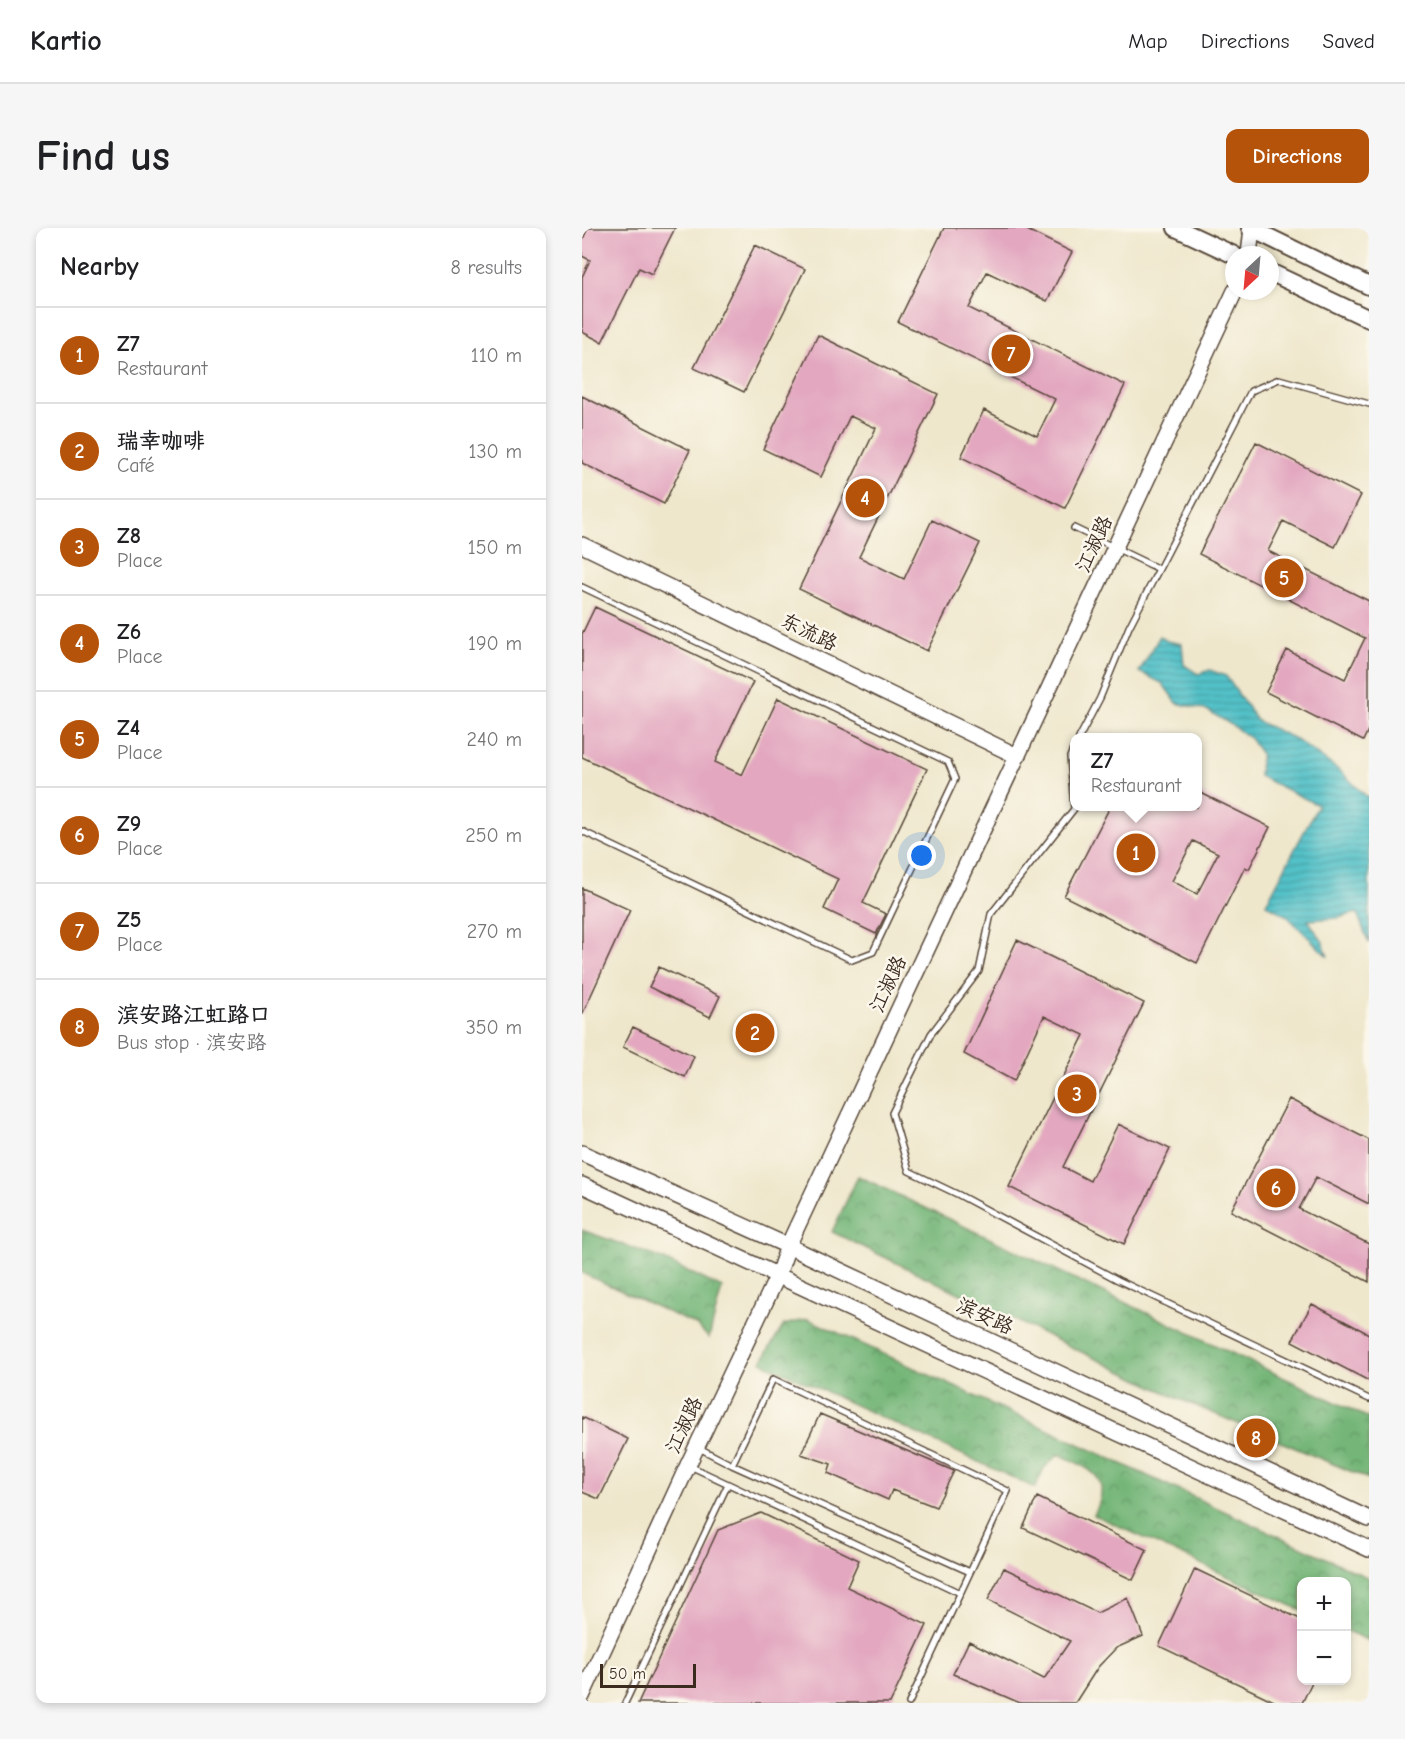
<!DOCTYPE html>
<meta charset="utf-8">
<style>
:root{--surface:#fff;--page:#f6f6f6;--text:#202124;--muted:#757577;--line:#e0e0e0;--accent:#b45309}
body{margin:0;font-family:"Comic Neue","LXGW WenKai TC",sans-serif;background:var(--page);color:var(--text)}
.controls{position:absolute;right:18px;bottom:18px;display:grid;overflow:hidden;border-radius:12px;box-shadow:0 3px 9px #0003}
.controls button{width:54px;height:54px;display:grid;place-items:center;padding:0;border:0;border-bottom:2px solid var(--line);background:var(--surface);color:var(--text);font:30px sans-serif}
.compass{position:absolute;left:643px;top:18px;width:54px;height:54px;border-radius:50%;background:var(--surface);box-shadow:0 3px 9px #0003;rotate:206deg}
.scale{position:absolute;left:18px;bottom:15px;width:96px;box-sizing:border-box;padding-left:6px;border:3px solid #3b2a1e;border-top:0;font-size:16px;line-height:21px;white-space:nowrap;color:#3b2a1e;-webkit-text-stroke:4px #fbf7ec;paint-order:stroke}
.you{position:absolute;left:340px;top:628px;width:21px;height:21px;margin:-15px;border:4px solid #fff;border-radius:50%;background:#1a73e8;box-shadow:0 0 0 9px #1a73e833}
.badge{display:grid;place-items:center;width:39px;height:39px;border-radius:50%;background:var(--accent);color:#fff;font-size:20px;font-weight:700}
.pin{position:absolute;translate:-50% -50%;border:3px solid #fff;box-shadow:0 2px 6px #0006}
.popup{position:absolute;left:488px;top:505px;width:132px;height:78px;box-sizing:border-box;display:grid;place-content:center;border-radius:12px;background:var(--surface);filter:drop-shadow(0 2px 4px #0005);font-size:20px;white-space:nowrap;color:var(--muted)}
.popup b{font-size:22px;color:var(--text)}
.popup::after{content:'';position:absolute;left:50%;top:100%;margin-left:-12px;border:12px solid transparent;border-top-color:var(--surface)}
.list{margin:0;padding:0;list-style:none}
h2{display:flex;justify-content:space-between;align-items:center;height:78px;margin:0;padding:0 24px;font-size:26px}
h2 small{font-size:20px;font-weight:400;color:var(--muted)}
.list li{display:grid;grid-template-columns:39px 1fr auto;gap:18px;align-items:center;box-sizing:border-box;height:96px;padding:0 24px;border-top:2px solid var(--line)}
.list b{display:block;font-size:22px;white-space:nowrap}
.list p{margin:0;font-size:20px;white-space:nowrap;color:var(--muted)}
.list em{font-size:20px;font-style:normal;color:var(--muted)}
.map{position:relative;flex:none;width:787px;height:1475px;overflow:hidden;border-radius:12px}
header{display:flex;align-items:center;gap:36px;box-sizing:border-box;height:84px;padding:0 30px;background:var(--surface);border-bottom:2px solid var(--line)}
header strong{font-size:28px}
nav{display:flex;gap:33px;margin-inline-start:auto;font-size:21px}
.intro{display:flex;align-items:center;justify-content:space-between;box-sizing:border-box;height:144px;padding:0 36px}
h1{margin:0;font-size:42px}
.button{padding:15px 27px;border-radius:12px;background:var(--accent);color:#fff;font-size:21px;font-weight:700}
main{display:flex;gap:36px;padding:0 36px}
aside{flex:1;background:var(--surface);border-radius:12px;box-shadow:0 3px 9px #0003}
.map>svg:first-child{display:block}
.forest{fill:url(#forest-crowns);stroke:#58704b;stroke-width:1.5}
.water{fill:url(#water-rules);stroke:#477673;stroke-width:1.5}
.building{fill:#e3a8c0;fill-rule:evenodd}
.lines{fill:none;stroke-linecap:round;stroke-linejoin:round}
.lane-casing{stroke:#564638;stroke-width:8}
.secondary-casing{stroke:#564638;stroke-width:18}
.primary-casing{stroke:#564638;stroke-width:20}
.lane{stroke:#fff;stroke-width:5}
.secondary{stroke:#fff;stroke-width:15}
.primary{stroke:#fff;stroke-width:16}
.labels{text-anchor:middle;dominant-baseline:central;stroke-width:5;stroke-linejoin:round;paint-order:stroke}
.street-label{font-size:20px;fill:#3b2a1e;stroke:#fbf7ec}
</style>
<header>
<strong>Kartio</strong>
<nav><a>Map</a><a>Directions</a><a>Saved</a></nav>
</header>
<div class="intro"><h1>Find us</h1><a class="button">Directions</a></div>
<main>
<aside>
<h2>Nearby<small>8 results</small></h2>
<ul class="list">
<li><span class="badge">1</span><div><b>Z7</b><p>Restaurant</p></div><em>110 m</em></li>
<li><span class="badge">2</span><div><b>瑞幸咖啡</b><p>Café</p></div><em>130 m</em></li>
<li><span class="badge">3</span><div><b>Z8</b><p>Place</p></div><em>150 m</em></li>
<li><span class="badge">4</span><div><b>Z6</b><p>Place</p></div><em>190 m</em></li>
<li><span class="badge">5</span><div><b>Z4</b><p>Place</p></div><em>240 m</em></li>
<li><span class="badge">6</span><div><b>Z9</b><p>Place</p></div><em>250 m</em></li>
<li><span class="badge">7</span><div><b>Z5</b><p>Place</p></div><em>270 m</em></li>
<li><span class="badge">8</span><div><b>滨安路江虹路口</b><p>Bus stop · 滨安路</p></div><em>350 m</em></li>
</ul>
</aside>
<div class="map">
<svg width="787" height="1475" viewBox="0 0 787 1475">
<defs>
<pattern id="forest-crowns" width="20" height="18" patternUnits="userSpaceOnUse" patternTransform="scale(1.5)"><rect width="20" height="18" fill="#74b678"/><path d="M2 6a3 3 0 1 1 6 0M12 15a3 3 0 1 1 6 0" fill="none" stroke="#609462"/></pattern>
<pattern id="water-rules" width="6" height="5" patternUnits="userSpaceOnUse" patternTransform="scale(1.5)"><rect width="6" height="5" fill="#53c1c8"/><path d="M0 2.5h6" fill="none" stroke="#469da2"/></pattern>
</defs>
<rect width="100%" height="100%" fill="#fbf7ec"/>
<filter id="ink" filterUnits="userSpaceOnUse"><feTurbulence type="fractalNoise" baseFrequency=".0167" numOctaves="2"/><feDisplacementMap in="SourceGraphic" scale="12" xChannelSelector="R" yChannelSelector="G"/><feConvolveMatrix kernelMatrix="1 2 1 2 8 2 1 2 1" color-interpolation-filters="sRGB"/></filter>
<filter id="wash" filterUnits="userSpaceOnUse"><feTurbulence type="fractalNoise" baseFrequency=".008" numOctaves="4" result="noise"/><feDisplacementMap in="SourceGraphic" scale="24" xChannelSelector="R" yChannelSelector="G"/><feGaussianBlur stdDeviation="1.35" result="paint"/><feColorMatrix in="noise" values="0 0 0 0 0 0 0 0 0 0 0 0 0 0 0 0 0 1.4 0 .05"/><feComposite in="paint" operator="in"/></filter>
<g filter="url(#wash)">
<rect width="100%" height="100%" fill="#efe7cc"/>
<path class="forest" d="M276 948 787 1190V1251L595 1170 250 1004Z
M0 1002 78 1030 140 1060 127 1110 114 1097 0 1045Z
M226 1091 787 1350V1413L765 1403 764 1354H720L719 1382 512 1287C532 1247 508 1242 477 1226L462 1240 453 1260 179 1134 202 1097Z"/>
<path class="water" d="M578 408 585 413 600 416 602 437 616 446 628 442 644 448 675 493 713 511 758 543 787 571V715L775 685 755 690 726 692 741 714 746 729 705 688 684 676 736 577 677 548 679 526 668 510 648 496 625 482 595 475 580 455 557 444Z"/>
<g id="blocks">
<path class="building" d="M6 0H93L70 46 57 40 20 114 0 104V49L8 32 0 28V13Z
M362 0H441L490 24 465 73 405 44 387 80 543 157 483 280 379 229 402 182 455 208 473 171 316 94Z
M173 17 223 41 162 164 112 140Z
M236 107 356 166 277 329 322 351 350 292 398 315 345 423 217 361 294 200 268 188 239 249 181 221Z
M0 168 108 222 82 276 0 235Z
M674 214 779 267 753 319 701 293 686 323 787 373V500L781 513 684 464 705 422 763 451 783 410 617 326Z
M13 379 171 454 133 534 160 547 196 470 345 541 281 675 304 686 294 706 242 681 256 651 0 529V406Z
M615 563 688 599 667 641 663 639 615 735 482 668 528 579H615ZM611 613 636 625 615 666 590 653Z
M0 660 48 682 0 787Z
M435 712 562 775 481 939 508 953 536 896 588 921 542 1016 427 959 502 807 462 788 432 853 382 826Z
M77 739 138 768 128 789 67 759Z
M51 799 112 828 103 849 41 819Z
M707 871 787 912V976L734 949 717 981 787 1016V1054L649 983Z
M730 1076 787 1106V1153L710 1113Z
M238 1186 372 1243 354 1279 310 1262 306 1272 246 1245 249 1236 219 1226Z
M0 1189 46 1211 17 1271 0 1264Z
M455 1269 565 1322 551 1352 441 1300Z
M179 1285 277 1332 265 1359 345 1397 308 1475H56L136 1302Z
M422 1340 515 1385 546 1370 561 1408 534 1420 516 1439 493 1475H438L371 1446 387 1413 462 1451 488 1413 406 1372Z
M613 1341 720 1392V1452H731L720 1475H696L577 1418Z"/>
</g>
</g>
<g filter="url(#ink)">
<use href="#blocks" fill-opacity="0" stroke="#564638" stroke-width="1.5"/>
<g class="lines">
<defs>
<path id="lane" d="M492 300 577 341
M0 359 366 534 373 551 291 724 270 732 0 603
M497 510 518 470 547 399 669 163 697 151 787 176
M492 519 488 529 492 581 409 686 397 743 349 806 310 885 327 943 377 967 536 1052 787 1171
M117 1220 150 1237
M108 1238 378 1365
M43 1475 146 1256
M327 1475 426 1263 191 1151 150 1237 388 1344"/>
<path id="secondary" d="M667 27 670 0
M0 317 435 528
M0 925 206 1018 787 1291
M0 957 787 1321
M0 1468 106 1237 196 1047 206 1018 653 63"/>
<path id="primary" d="M594 0 652 27
M668 0 787 58
M688 44 787 91"/>
</defs>
<use href="#lane" class="lane-casing"/>
<use href="#secondary" class="secondary-casing"/>
<use href="#primary" class="primary-casing"/>
<use href="#lane" class="lane"/>
<use href="#secondary" class="secondary"/>
<use href="#primary" class="primary"/>
</g>
</g>
<g class="labels">
<g class="street-label">
<text transform="translate(512 316) rotate(-65)">江淑路</text>
<text transform="translate(227 404) rotate(26)">东流路</text>
<text transform="translate(306 756) rotate(-65)">江淑路</text>
<text transform="translate(403 1088) rotate(25)">滨安路</text>
<text transform="translate(102 1197) rotate(-65)">江淑路</text>
</g>
</g>
</svg>
<div class="controls">
<button>+</button>
<button>−</button>
</div>
<svg class="compass" viewBox="-18 -18 36 36"><path d="M0-13l5 13h-10z" fill="#e53935"/><path d="M0 13l5-13h-10z" fill="#757577"/></svg>
<div class="scale">50 m</div>
<div class="you"></div>
<div class="pin badge" style="left:554px;top:625px">1</div>
<div class="popup"><b>Z7</b>Restaurant</div>
<div class="pin badge" style="left:173px;top:805px">2</div>
<div class="pin badge" style="left:495px;top:866px">3</div>
<div class="pin badge" style="left:283px;top:270px">4</div>
<div class="pin badge" style="left:702px;top:350px">5</div>
<div class="pin badge" style="left:694px;top:960px">6</div>
<div class="pin badge" style="left:429px;top:126px">7</div>
<div class="pin badge" style="left:674px;top:1210px">8</div>
</div>
</main>
